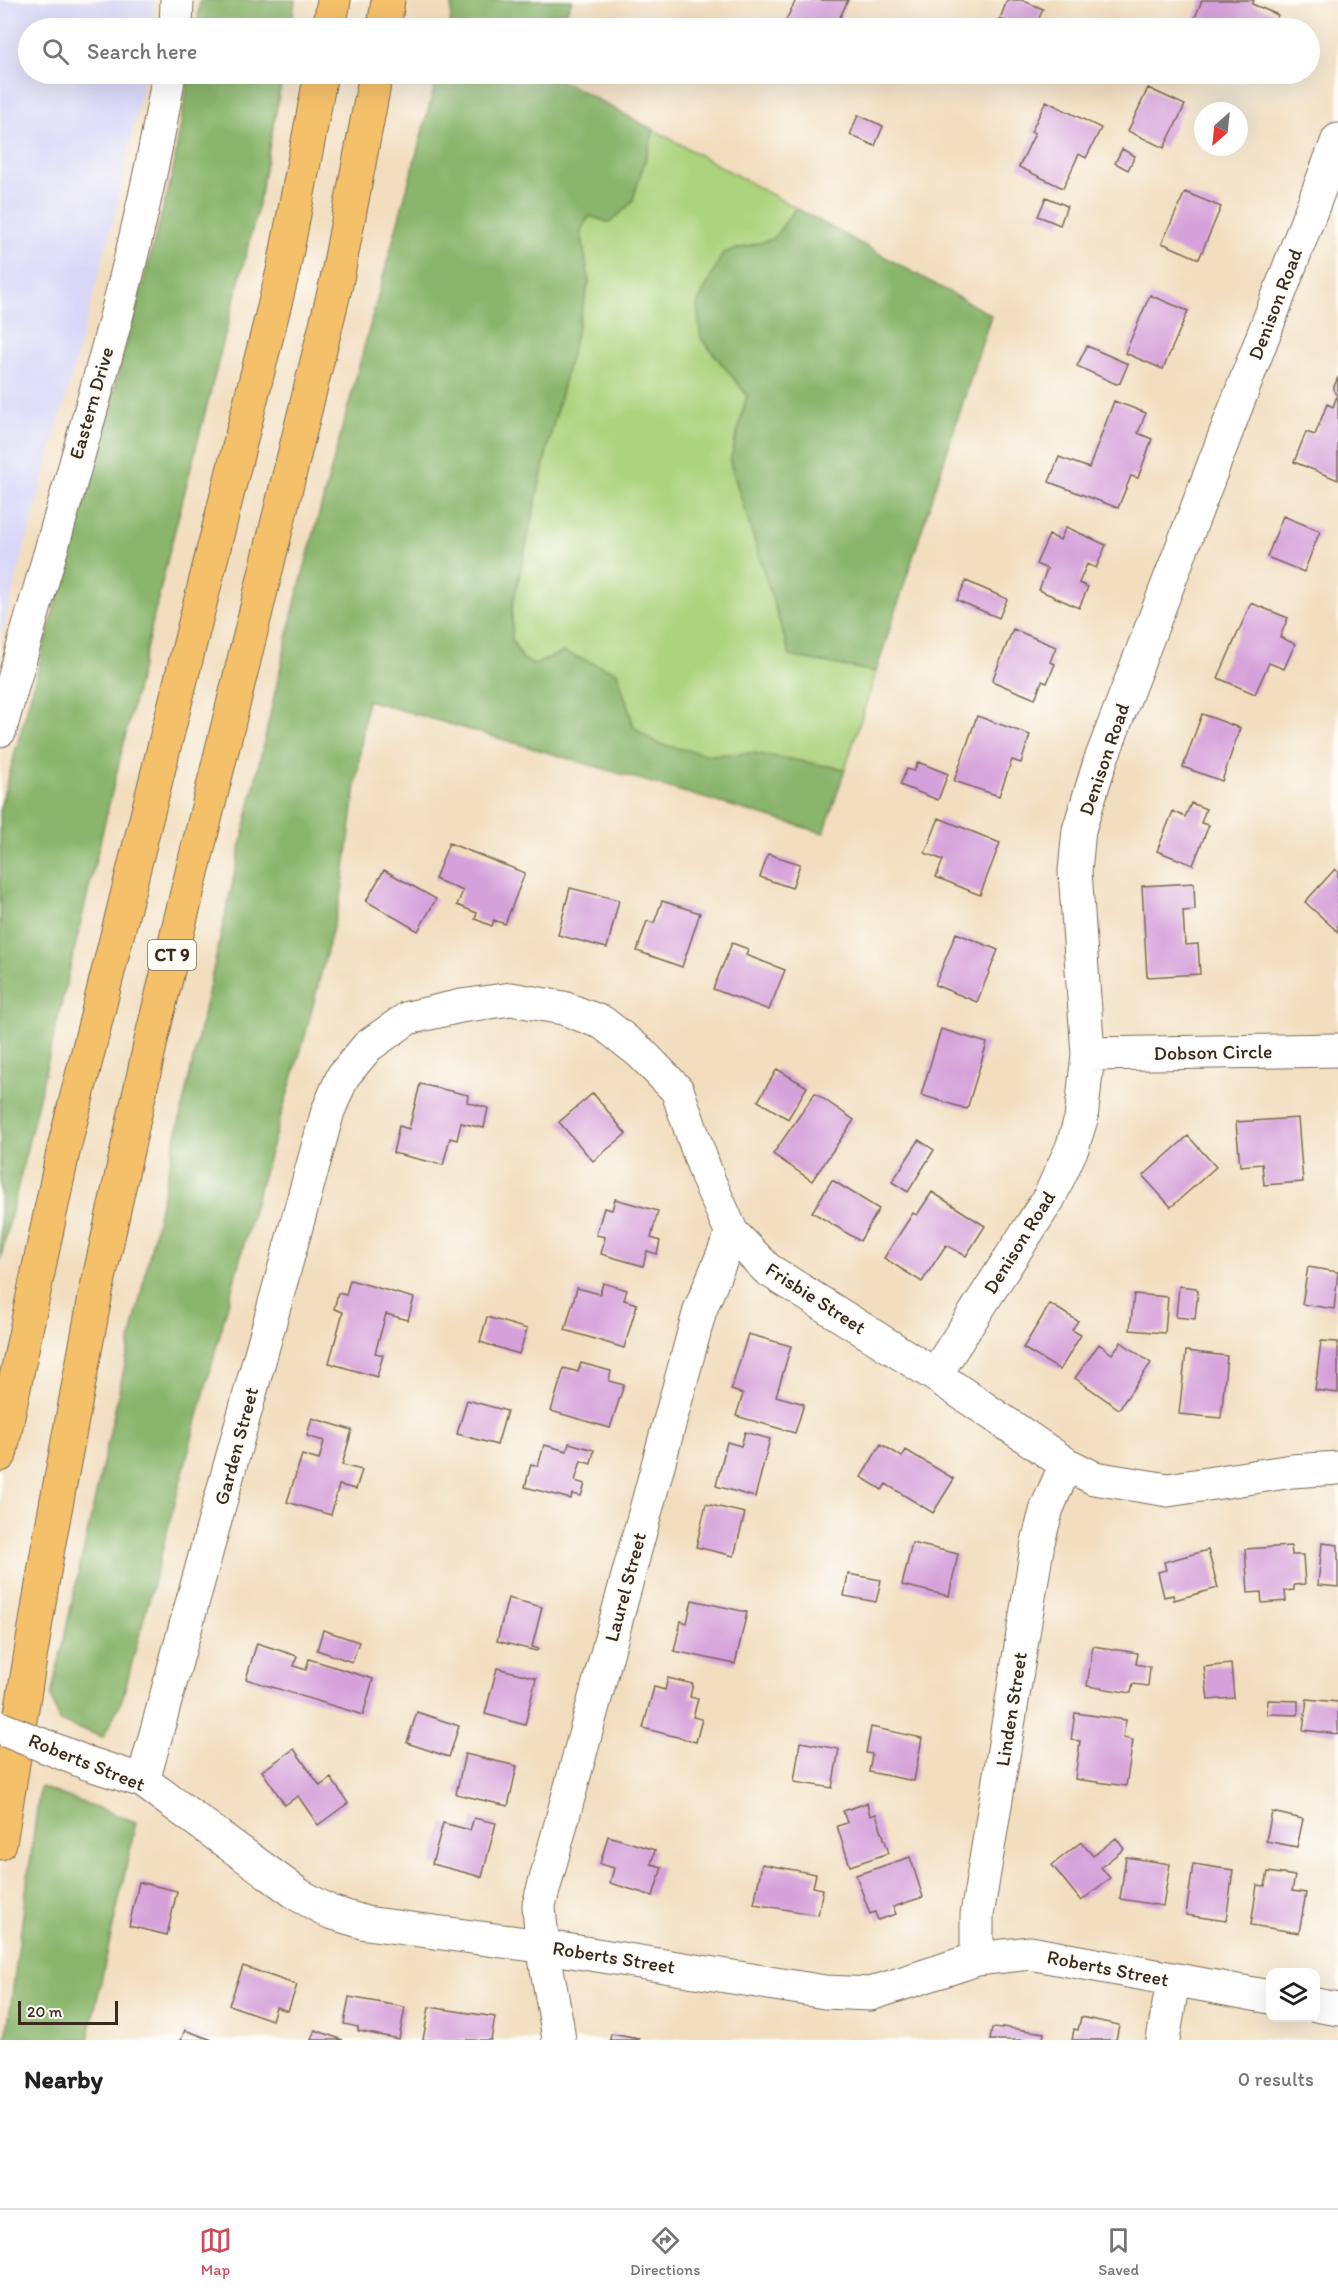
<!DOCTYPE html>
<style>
:root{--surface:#fff;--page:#f6f6f6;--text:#202124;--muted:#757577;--line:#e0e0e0;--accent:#d1495b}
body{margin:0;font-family:Itim,sans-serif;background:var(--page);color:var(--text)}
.controls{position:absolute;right:18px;bottom:18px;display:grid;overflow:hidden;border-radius:12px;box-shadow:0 6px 24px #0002}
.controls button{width:54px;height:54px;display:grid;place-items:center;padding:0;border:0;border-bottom:2px solid var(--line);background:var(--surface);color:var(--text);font:30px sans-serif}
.compass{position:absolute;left:1194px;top:102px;width:54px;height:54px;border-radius:50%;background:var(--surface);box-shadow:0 6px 24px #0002;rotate:207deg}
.scale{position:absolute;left:18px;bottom:15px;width:100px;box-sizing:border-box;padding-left:6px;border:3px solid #3b2a1e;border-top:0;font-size:16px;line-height:21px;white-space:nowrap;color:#3b2a1e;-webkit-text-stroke:4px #fdfcf7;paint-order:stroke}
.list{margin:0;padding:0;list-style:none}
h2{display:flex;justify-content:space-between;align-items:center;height:78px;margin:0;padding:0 24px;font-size:26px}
h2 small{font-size:20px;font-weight:400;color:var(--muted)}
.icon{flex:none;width:33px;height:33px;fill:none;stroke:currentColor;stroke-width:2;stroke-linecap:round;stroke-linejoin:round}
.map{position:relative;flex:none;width:1338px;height:2040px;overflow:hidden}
.search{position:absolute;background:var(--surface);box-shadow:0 6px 24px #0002;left:18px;right:18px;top:18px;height:66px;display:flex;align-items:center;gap:15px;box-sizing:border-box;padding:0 21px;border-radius:33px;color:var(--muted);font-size:22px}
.sheet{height:168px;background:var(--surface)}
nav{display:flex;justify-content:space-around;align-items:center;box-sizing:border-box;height:84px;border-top:2px solid var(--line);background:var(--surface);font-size:16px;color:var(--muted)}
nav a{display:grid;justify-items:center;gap:3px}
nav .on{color:var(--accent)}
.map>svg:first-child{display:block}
.built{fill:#d8d7f8}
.green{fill:#acd37d;stroke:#747e4e;stroke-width:1.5}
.forest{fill:#89b56c;stroke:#627045;stroke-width:1.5}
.building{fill:#d5a1da}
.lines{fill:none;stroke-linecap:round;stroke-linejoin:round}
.minor-casing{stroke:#7b6956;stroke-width:35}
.motorway-casing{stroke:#7b6956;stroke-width:35}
.minor{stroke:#fff;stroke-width:33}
.motorway{stroke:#f4c16a;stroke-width:33}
.minor-bridge-casing{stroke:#7b6956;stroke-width:35;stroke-linecap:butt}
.minor-bridge{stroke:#fff;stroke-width:33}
.labels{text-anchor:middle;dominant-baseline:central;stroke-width:4.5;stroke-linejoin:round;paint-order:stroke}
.shield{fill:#fdfcf7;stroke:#75695f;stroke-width:1.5}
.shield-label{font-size:18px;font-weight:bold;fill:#3b2a1e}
.street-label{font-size:20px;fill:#3b2a1e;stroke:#fdfcf7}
</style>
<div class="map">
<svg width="1338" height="2040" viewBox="0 0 1338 2040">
<rect width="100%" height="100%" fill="#fdfcf7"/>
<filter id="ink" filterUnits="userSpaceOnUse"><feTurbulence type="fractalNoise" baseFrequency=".0167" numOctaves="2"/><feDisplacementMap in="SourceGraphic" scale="12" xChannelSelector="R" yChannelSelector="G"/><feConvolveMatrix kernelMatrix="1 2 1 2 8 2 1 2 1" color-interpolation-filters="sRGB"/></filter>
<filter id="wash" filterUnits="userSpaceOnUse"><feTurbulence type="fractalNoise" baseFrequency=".008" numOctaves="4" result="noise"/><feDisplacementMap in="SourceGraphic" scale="24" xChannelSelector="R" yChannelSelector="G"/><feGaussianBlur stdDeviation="1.35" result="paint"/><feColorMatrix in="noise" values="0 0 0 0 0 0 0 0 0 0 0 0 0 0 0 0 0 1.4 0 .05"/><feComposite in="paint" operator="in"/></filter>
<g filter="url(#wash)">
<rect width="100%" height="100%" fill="#f2debf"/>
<path class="built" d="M0 0H154L151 28H28V74H145L113 222 0 639Z"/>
<path class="green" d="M654 130 796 208 773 239 723 253 701 338 747 395 730 462 790 655 876 672 845 769 754 753 710 755 657 744 634 727 617 672 563 652 534 665 523 659 512 640V608L549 441 589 282 581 231 589 216 632 202Z"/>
<path class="forest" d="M200 0H295L291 28H197Z
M452 0H572L559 28H450Z
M189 74H283L257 211 169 553 0 1261V808L172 176Z
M438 74H550L654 130 632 202 610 223 589 216 581 231 589 282 549 441 512 608V640L522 659 534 665 563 652 617 672 634 727 658 744 710 755 754 753 845 769 824 833 367 700 342 892 305 1036 256 1199 122 1700 103 1737 60 1722 51 1696 295 603Z
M796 208 991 315 876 672 790 656 730 462 747 395 701 338 697 305 723 253 773 239Z
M40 1787 136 1822 88 2040H6Z"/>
<g id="blocks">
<path class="building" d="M796 0H848L835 28H782Z
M1007 0H1022L1043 9 1035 28H1022L1000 19Z
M1202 0H1254L1252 4 1278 15 1272 28H1191Z
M1148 88 1185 105 1164 148 1128 131Z
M1046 101 1101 128 1086 158 1079 154 1063 188 1019 167 1035 133 1031 132Z
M858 115 883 126 875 146 850 135Z
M1122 149 1135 156 1128 170 1115 163Z
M1185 192 1221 207 1199 259 1162 243Z
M1046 197 1067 206 1060 225 1038 216Z
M1150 295 1188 311 1163 369 1125 353Z
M1087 346 1128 364 1120 383 1116 384 1077 366Z
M1338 377V480L1294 462 1306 432 1315 435 1327 404 1333 407 1337 396 1333 389Z
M1114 401 1146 413 1138 433 1152 439 1138 478 1131 476 1118 508 1049 482 1059 457 1089 468Z
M1283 516 1320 531 1304 572 1267 557Z
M1066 527 1106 545 1096 568 1087 564 1079 583 1088 587 1079 608 1039 590 1047 569 1036 564 1049 535 1060 540Z
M966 581 1007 599 999 618 957 600Z
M1251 603 1288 618 1280 637 1295 644 1284 669 1269 663 1255 694 1218 678Z
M1013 629 1056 647 1050 662 1055 664 1047 683 1042 681 1035 699 992 681Z
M1202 714 1240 728 1222 781 1183 767Z
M977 716 1030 735 1021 763 1012 760 999 796 954 781Z
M918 762 948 774 938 800 900 785 907 769 914 771Z
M1191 803 1206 809 1201 823 1209 825 1193 865 1157 851 1173 811 1185 817Z
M939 818 1000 843 980 895 936 877 943 860 925 853Z
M449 843 525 873 505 924 494 920 492 926 475 919 477 913 457 905 463 891 435 879Z
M768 854 800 864 792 888 760 877Z
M1335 869 1338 872V932L1305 902Z
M384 870 436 899 418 931 366 901Z
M1194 883 1195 910 1183 911 1185 945 1198 944 1200 974 1147 977 1142 886Z
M570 888 619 900 607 948 558 935Z
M662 901 700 913 682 967 637 951 647 921 654 923Z
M956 933 998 950 977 1002 935 985Z
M732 943 748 949 746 955 785 970 769 1010 713 989Z
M941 1029 987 1043 967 1109 921 1095Z
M777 1069 807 1087 788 1119 758 1101Z
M420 1084 468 1095 467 1102 488 1108 484 1128 461 1123 457 1140 450 1138 443 1165 393 1153 399 1126 409 1129Z
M593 1093 626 1134 593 1161 559 1122Z
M815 1093 854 1120 812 1181 773 1154Z
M1298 1118 1303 1182 1264 1185 1262 1164 1240 1166 1236 1122Z
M1188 1136 1216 1167 1171 1207 1143 1176Z
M919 1140 934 1150 908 1192 892 1182Z
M832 1180 879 1209 860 1241 812 1212Z
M932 1192 985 1226 966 1256 946 1245 922 1282 884 1258 913 1213 917 1215Z
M615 1199 658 1211 651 1238 660 1241 657 1254 647 1251 643 1266 601 1254 605 1237 596 1235 604 1208 612 1210Z
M1308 1267 1338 1272 1334 1309 1302 1304Z
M350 1280 414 1298 408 1320 386 1314 375 1353 383 1355 377 1377 329 1363 343 1312 334 1309 338 1293 346 1295Z
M603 1283 627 1290 624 1300 637 1304 624 1348 565 1330 577 1288 600 1294Z
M1179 1286 1196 1288 1198 1291 1195 1319 1176 1317Z
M1134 1294 1168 1297 1165 1333 1130 1330Z
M1050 1304 1078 1321 1072 1330 1081 1335 1060 1370 1023 1348Z
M487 1317 527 1329 519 1354 480 1342Z
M748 1334 791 1346 776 1396 804 1404 795 1433 736 1416 743 1394 731 1390Z
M1321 1341 1338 1342V1393L1315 1390Z
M1121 1342 1151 1363 1119 1409 1075 1378 1099 1344 1112 1354Z
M1186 1351 1227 1356 1221 1418 1179 1414Z
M581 1363 611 1371 609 1381 624 1385 610 1428 551 1411 564 1368 578 1372Z
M467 1400 507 1411 497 1445 457 1434Z
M312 1418 352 1430 342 1465 362 1470 356 1489 339 1485 331 1515 287 1502 302 1455 319 1460 324 1441 307 1436Z
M745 1432 770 1439 755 1497 716 1486 727 1442 741 1446Z
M569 1443 594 1450 591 1464 581 1461 575 1481 585 1484 581 1496 572 1494 571 1499 525 1487 531 1464 538 1466 544 1445 567 1451Z
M881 1444 902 1457 906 1450 954 1479 933 1513 886 1484 882 1490 861 1477Z
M706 1504 745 1513 734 1556 696 1547Z
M912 1543 958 1554 949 1596 902 1585Z
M1322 1543 1338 1545V1587L1318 1585Z
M1291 1546 1292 1555H1303L1305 1584 1294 1585V1590L1285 1591 1286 1601 1262 1603 1261 1592 1248 1593 1245 1549Z
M1208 1550 1218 1588 1174 1600 1173 1595 1164 1597 1158 1572 1166 1570 1164 1562Z
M848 1574 881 1580 876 1602 844 1596Z
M508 1598 542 1607 532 1647 539 1649 536 1651 497 1641Z
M692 1600 747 1612 735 1664 674 1651 681 1621 687 1623Z
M323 1630 359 1642 352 1662 317 1650Z
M257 1643 297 1656 294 1666 306 1670 309 1659 373 1679 363 1715 246 1679Z
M1093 1646 1138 1653 1136 1664 1150 1667 1148 1686 1133 1684 1131 1693 1087 1686Z
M1231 1664 1234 1698 1208 1700 1204 1667Z
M497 1668 536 1678 525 1725 485 1714Z
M668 1678 693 1684 690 1697 698 1699 693 1717 702 1719 696 1742 643 1728 654 1687 665 1690Z
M1307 1699 1338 1702V1734L1303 1730Z
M1268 1700 1298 1701V1715L1267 1714Z
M417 1712 459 1726 449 1757 407 1743Z
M1075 1713 1126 1720 1123 1738 1133 1740 1126 1786 1075 1779 1080 1741 1071 1740Z
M871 1727 922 1738 914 1781 869 1772 872 1754 866 1753Z
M800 1742 839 1749 832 1788 794 1782Z
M294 1749 320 1786 331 1778 348 1803 318 1825 298 1796 285 1805 262 1771Z
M465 1754 517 1766 508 1806 456 1794Z
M867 1803 870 1816 876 1814 889 1853 850 1866 837 1826 847 1823 843 1811Z
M1272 1812 1303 1819 1297 1847 1266 1841Z
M474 1818 496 1823 482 1877 432 1864 443 1823 470 1830Z
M608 1836 655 1850 651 1864 662 1867 653 1896 610 1883 614 1868 600 1864Z
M1116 1838 1124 1849 1101 1867 1110 1878 1081 1901 1052 1865 1081 1842 1093 1856Z
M910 1857 923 1897 893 1907 896 1914 878 1920 875 1912 870 1914 856 1875Z
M1126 1857 1170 1864 1163 1906 1120 1899Z
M762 1864 816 1874 813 1887 823 1889 818 1915 754 1904Z
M1193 1864 1233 1870 1226 1921 1186 1915Z
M1268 1872 1295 1876 1292 1891 1306 1893 1299 1933 1251 1925 1257 1885 1265 1886Z
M139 1882 177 1891 167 1935 129 1926Z
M243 1966 297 1985 288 2011 276 2007 272 2020 229 2005Z
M349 1997 405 2007 399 2039 358 2031V2027L344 2024Z
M429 2007 495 2017 491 2040H423Z
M1081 2017 1119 2025 1116 2040H1072L1074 2029 1078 2030Z
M1002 2027 1044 2033 1043 2040H990L992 2028 1002 2029Z
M185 2030 212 2040H181Z
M315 2030 343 2040H311Z
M611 2034 639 2039V2040H610Z"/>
</g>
</g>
<g filter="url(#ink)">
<use href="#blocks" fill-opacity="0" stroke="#7b6956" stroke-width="1.5"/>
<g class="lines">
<defs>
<path id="minor" d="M176 28 177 0
M0 730C59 513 132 296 169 74
M1088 1054 1338 1050
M935 1375 1049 1198 1072 1148 1081 1119 1088 1054 1075 871 1079 830 1100 762 1338 140
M87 1763 143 1781 299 1895 330 1912 366 1923 541 1946 825 1992 870 1994 977 1959 1030 1953 1270 1997
M143 1781 328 1111 343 1076 368 1046 408 1018 461 1006 511 999 563 1008 603 1023 641 1053 677 1090 708 1179 732 1233 767 1269 935 1375 1066 1464 1094 1478 1168 1490 1292 1471 1338 1468
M977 1959V1915L1038 1542 1047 1508 1066 1464
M1316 2005 1338 2009
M559 2040C553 1994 541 1951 539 1905L700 1310 732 1233
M1163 2040 1173 1981"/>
<path id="motorway" d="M329 28 334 0
M384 28 388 0
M0 1455 63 1152 283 271 321 74
M0 1843 48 1548 95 1297 152 1036 336 284 376 74"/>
</defs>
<use href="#minor" class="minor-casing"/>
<use href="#motorway" class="motorway-casing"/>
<use href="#minor" class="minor"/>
<use href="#motorway" class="motorway"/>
<defs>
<path id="minor-bridge" d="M0 1728 87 1763"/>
</defs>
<use href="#minor-bridge" class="minor-bridge-casing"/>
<use href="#minor-bridge" class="minor-bridge"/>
</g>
</g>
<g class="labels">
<rect class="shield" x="148" y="940" width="48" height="30" rx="4.5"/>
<g class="shield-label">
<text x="172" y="955">CT 9</text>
</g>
<g class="street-label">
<text transform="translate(1275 304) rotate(-69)">Denison Road</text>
<text transform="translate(91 403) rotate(-74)">Eastern Drive</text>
<text transform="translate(1104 759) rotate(-71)">Denison Road</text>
<text transform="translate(1213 1052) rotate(-1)">Dobson Circle</text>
<text transform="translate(1019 1242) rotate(-58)">Denison Road</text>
<text transform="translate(816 1298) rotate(33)">Frisbie Street</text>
<text transform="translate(236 1446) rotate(-75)">Garden Street</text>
<text transform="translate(625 1587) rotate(-75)">Laurel Street</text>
<text transform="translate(1011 1709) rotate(-81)">Linden Street</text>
<text transform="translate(87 1762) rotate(22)">Roberts Street</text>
<text transform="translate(614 1957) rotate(9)">Roberts Street</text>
<text transform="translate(1108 1968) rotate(11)">Roberts Street</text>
</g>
</g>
</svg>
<div class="controls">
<button><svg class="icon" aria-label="layers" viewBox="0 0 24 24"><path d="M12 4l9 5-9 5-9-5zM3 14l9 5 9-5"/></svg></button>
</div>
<svg class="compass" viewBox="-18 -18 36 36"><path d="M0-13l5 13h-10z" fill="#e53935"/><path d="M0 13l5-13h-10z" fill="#757577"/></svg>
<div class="scale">20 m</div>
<div class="search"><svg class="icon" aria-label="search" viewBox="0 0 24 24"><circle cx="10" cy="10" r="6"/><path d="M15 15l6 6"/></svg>Search here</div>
</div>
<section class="sheet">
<h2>Nearby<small>0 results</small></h2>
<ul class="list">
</ul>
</section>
<nav>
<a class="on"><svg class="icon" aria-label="map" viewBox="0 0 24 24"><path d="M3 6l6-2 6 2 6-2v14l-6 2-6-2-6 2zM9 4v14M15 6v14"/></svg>Map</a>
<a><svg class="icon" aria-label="directions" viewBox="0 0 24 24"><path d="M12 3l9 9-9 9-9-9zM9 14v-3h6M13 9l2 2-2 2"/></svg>Directions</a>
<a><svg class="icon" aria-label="saved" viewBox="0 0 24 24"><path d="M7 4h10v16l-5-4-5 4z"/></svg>Saved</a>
</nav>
